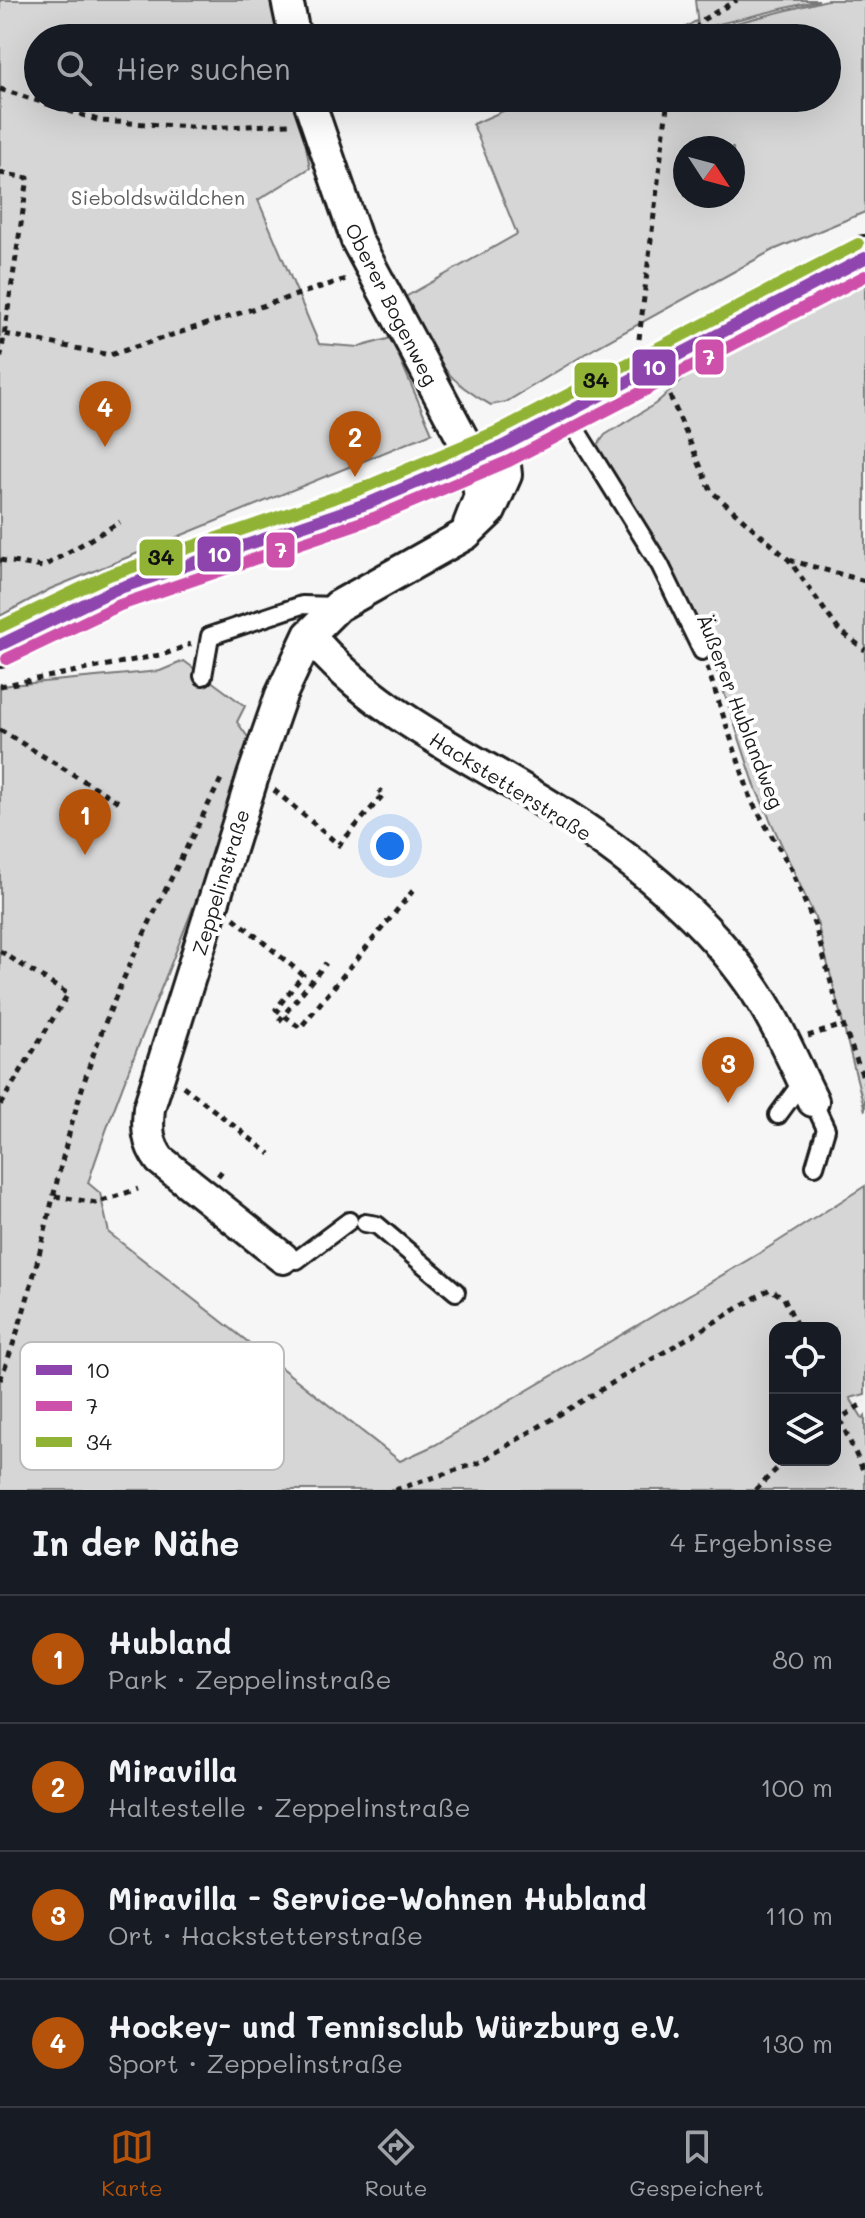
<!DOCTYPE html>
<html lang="de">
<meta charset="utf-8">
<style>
:root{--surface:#171b24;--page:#20242c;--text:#f1f3f6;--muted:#9ea1a6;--line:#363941;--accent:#b45309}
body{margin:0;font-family:Mali,sans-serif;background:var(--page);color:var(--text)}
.controls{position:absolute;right:24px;bottom:24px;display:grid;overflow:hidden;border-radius:16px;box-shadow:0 8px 32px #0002}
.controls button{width:72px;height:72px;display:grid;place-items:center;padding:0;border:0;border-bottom:2px solid var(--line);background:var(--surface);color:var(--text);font:40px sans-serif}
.compass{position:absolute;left:673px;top:136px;width:72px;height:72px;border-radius:50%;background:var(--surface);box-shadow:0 8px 32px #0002;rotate:126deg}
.you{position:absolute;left:390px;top:846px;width:28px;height:28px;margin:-20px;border:6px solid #fff;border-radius:50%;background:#1a73e8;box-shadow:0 0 0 12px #1a73e833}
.badge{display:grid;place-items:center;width:52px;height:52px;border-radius:50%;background:var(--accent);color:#fff;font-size:26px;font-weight:700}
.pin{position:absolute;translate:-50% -66px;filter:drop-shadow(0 2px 4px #0008)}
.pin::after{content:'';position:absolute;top:42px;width:28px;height:24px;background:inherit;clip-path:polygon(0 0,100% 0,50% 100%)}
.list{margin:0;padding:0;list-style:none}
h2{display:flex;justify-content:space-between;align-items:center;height:104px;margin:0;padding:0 32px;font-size:34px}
h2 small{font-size:26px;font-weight:400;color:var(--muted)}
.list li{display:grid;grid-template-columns:52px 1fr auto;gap:24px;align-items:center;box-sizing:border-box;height:128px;padding:0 32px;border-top:2px solid var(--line)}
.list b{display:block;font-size:30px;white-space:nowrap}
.list p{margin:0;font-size:26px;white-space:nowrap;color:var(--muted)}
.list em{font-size:26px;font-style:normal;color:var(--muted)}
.icon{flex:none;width:44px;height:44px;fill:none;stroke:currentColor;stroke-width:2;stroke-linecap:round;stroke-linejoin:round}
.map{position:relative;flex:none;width:865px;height:1490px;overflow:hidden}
.search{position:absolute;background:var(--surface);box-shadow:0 8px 32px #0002;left:24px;right:24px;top:24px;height:88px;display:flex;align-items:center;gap:20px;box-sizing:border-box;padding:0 28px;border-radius:44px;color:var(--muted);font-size:30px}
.sheet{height:616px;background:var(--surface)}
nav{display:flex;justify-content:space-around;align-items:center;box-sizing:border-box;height:112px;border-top:2px solid var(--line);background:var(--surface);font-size:22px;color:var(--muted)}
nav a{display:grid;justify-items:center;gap:4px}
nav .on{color:var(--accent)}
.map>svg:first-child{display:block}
.green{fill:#d6d6d6;stroke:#797979;stroke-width:2;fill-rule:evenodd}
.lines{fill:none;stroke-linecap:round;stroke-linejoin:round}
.lane-casing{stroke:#1c1c1c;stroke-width:22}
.street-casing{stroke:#1c1c1c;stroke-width:36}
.secondary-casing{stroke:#1c1c1c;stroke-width:48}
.path{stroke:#1c1c1c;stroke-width:5;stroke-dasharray:6 6;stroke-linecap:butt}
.lane{stroke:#fff;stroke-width:16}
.street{stroke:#fff;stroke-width:30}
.secondary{stroke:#fff;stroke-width:42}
.path-bridge{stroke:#1c1c1c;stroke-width:5;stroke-dasharray:6 6;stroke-linecap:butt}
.bus-1-casing{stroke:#fff;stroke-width:18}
.bus-2-casing{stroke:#fff;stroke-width:18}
.bus-3-casing{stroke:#fff;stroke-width:18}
.bus-1{stroke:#8e44ad;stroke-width:12}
.bus-2{stroke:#cd50aa;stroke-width:12}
.bus-3{stroke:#91b335;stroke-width:12}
.labels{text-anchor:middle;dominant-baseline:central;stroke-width:8;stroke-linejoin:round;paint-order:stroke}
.park-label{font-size:20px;fill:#5d5d5d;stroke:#fff}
.street-label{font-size:20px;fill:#1c1c1c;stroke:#fff}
.key{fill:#fff;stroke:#bbb;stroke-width:2}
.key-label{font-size:22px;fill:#1c1c1c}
.line-badge{stroke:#fff;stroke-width:3}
.badge-label{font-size:22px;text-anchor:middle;font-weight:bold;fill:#fff}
.pale-badge-label{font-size:22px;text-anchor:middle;font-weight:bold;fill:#111}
</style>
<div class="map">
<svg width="865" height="1490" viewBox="0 0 865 1490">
<rect width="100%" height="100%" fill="#f6f6f6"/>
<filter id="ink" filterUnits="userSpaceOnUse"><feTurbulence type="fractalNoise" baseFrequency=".0125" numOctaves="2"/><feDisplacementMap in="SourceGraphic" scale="16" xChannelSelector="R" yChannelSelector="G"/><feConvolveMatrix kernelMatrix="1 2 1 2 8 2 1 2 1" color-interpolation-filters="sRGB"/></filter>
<g filter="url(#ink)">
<path class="green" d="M0 0H278L285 38H38V98H297L310 168 258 200 319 344 359 347 391 338 432 433 50 589 0 616Z
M695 0H819L698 29 700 38H668L696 21 698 26Z
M827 0H865V212L771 251 597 347 506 402 491 405C440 378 429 348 400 300L517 234 473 124 533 98H827V38H708L732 24ZM685 148H733V196H685Z
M865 278V1111L817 922 756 789 704 632 662 554 597 459V446L605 435 655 404 684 379Z
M184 661 245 706 237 722 250 740C208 892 137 1033 88 1183L100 1193 109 1233 400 1461 435 1445 763 1251 865 1186V1394L850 1398 863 1419 865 1416V1490H0V686L160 671ZM775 1328H835V1460H775Z"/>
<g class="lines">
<defs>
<path id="lane" d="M567 415 660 565 702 651
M203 676 210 636 302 605 336 606
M813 1101 826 1129 815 1166
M778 1115 797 1089 805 1085
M365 1223 377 1225 456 1292
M283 1258 297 1260 349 1221"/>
<path id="street" d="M287 0 295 38
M308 98 357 241 473 458 480 496 469 524
M309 635C377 718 479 759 566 816 634 860 703 916 750 983 776 1019 793 1061 813 1101
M283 1258 160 1160C147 1143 147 1128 149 1108L253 776 281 695 309 635 338 606 466 534 490 511 506 475 503 446"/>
<path id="secondary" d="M0 645 114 590 369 503 503 446 865 258"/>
</defs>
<use href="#lane" class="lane-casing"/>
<use href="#street" class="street-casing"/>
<use href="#secondary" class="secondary-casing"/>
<path class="path" d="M687 38 704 19 737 0
M0 89 101 121 206 128 289 124
M0 173 28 178 0 362
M5 334 110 355 349 278
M639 339 668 98
M670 396 711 491 789 560 838 629 865 650
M0 560 43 567 120 522
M789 560 865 581
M707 667 752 802 790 867 815 926 843 1025 865 1082
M0 686 165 654 191 644
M0 730 122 804
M274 790 339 845 384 794 379 790
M234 918 303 975 276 1009 300 1028 416 887
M0 951 68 994 0 1105
M808 1036 843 1025
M183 1086 270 1154
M218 1176 225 1167
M55 1196 96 1203 138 1189
M0 1380C40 1279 54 1172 88 1070 122 968 175 873 222 777
M835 1409 865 1474
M835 1422 865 1402
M395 1490 478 1463 770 1289 784 1298 798 1328
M755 1490 786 1460"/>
<use href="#lane" class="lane"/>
<use href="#street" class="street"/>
<use href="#secondary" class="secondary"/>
<path class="path-bridge" d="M279 1021 326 963"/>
<defs>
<path id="bus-1" d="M0 645 114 590 369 503 503 446 865 258"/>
<path id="bus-2" d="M7 659 120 605 374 518 509 461 865 276"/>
<path id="bus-3" d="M0 627 109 575 363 488 496 432 858 244"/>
</defs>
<use href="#bus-1" class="bus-1-casing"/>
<use href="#bus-2" class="bus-2-casing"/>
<use href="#bus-3" class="bus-3-casing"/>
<use href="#bus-1" class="bus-1"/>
<use href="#bus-2" class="bus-2"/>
<use href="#bus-3" class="bus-3"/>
</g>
</g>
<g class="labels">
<g class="park-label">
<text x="158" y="197">Sieboldswäldchen</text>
</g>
<g class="street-label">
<text transform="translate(392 304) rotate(63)">Oberer Bogenweg</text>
<text transform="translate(741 711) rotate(69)">Äußerer Hublandweg</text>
<text transform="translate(511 786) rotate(32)">Hackstetterstraße</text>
<text transform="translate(220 882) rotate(-73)">Zeppelinstraße</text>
</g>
</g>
<rect x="20" y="1342" width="264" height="128" rx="12" class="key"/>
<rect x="36" y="1365" width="36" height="10" fill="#8e44ad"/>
<rect x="36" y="1401" width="36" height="10" fill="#cd50aa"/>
<rect x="36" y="1437" width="36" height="10" fill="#91b335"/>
<g class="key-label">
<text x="86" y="1378">10</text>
<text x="86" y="1414">7</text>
<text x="86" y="1450">34</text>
</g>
<g class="line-badge">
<rect x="694" y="338" width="31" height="38" rx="8" fill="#cd50aa"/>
<rect x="631" y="348" width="46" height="39" rx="8" fill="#8e44ad"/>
<rect x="573" y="361" width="46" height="38" rx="8" fill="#91b335"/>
<rect x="265" y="531" width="31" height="38" rx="8" fill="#cd50aa"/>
<rect x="196" y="535" width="46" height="38" rx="8" fill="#8e44ad"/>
<rect x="138" y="538" width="46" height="39" rx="8" fill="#91b335"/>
</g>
<g class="badge-label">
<text x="709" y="365">7</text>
<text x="654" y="375">10</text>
<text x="281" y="558">7</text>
<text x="219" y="562">10</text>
</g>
<g class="pale-badge-label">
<text x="596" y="388">34</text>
<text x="161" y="565">34</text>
</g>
</svg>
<div class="controls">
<button><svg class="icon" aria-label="locate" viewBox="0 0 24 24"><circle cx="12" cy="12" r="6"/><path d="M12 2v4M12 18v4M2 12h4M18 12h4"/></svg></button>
<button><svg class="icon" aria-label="layers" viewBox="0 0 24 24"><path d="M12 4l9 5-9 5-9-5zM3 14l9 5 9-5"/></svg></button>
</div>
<svg class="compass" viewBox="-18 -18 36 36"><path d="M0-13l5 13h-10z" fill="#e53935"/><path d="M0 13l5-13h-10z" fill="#9ea1a6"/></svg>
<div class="you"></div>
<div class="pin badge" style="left:85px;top:855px">1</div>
<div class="pin badge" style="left:355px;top:477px">2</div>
<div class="pin badge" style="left:728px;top:1103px">3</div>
<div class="pin badge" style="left:105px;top:447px">4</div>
<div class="search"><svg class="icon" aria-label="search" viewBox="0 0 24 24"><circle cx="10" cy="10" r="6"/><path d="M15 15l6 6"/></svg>Hier suchen</div>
</div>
<section class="sheet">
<h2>In der Nähe<small>4 Ergebnisse</small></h2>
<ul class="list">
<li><span class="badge">1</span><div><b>Hubland</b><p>Park · Zeppelinstraße</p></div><em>80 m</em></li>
<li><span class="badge">2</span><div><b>Miravilla</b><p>Haltestelle · Zeppelinstraße</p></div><em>100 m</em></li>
<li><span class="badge">3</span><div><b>Miravilla - Service-Wohnen Hubland</b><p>Ort · Hackstetterstraße</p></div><em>110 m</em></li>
<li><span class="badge">4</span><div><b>Hockey- und Tennisclub Würzburg e.V.</b><p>Sport · Zeppelinstraße</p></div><em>130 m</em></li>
</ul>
</section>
<nav>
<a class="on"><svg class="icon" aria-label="map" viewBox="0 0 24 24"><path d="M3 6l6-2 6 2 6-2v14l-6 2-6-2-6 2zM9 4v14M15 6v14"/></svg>Karte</a>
<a><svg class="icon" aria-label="directions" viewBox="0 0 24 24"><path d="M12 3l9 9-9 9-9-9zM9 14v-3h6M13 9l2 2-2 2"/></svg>Route</a>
<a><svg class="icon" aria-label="saved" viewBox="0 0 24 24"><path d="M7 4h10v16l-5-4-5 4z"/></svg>Gespeichert</a>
</nav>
